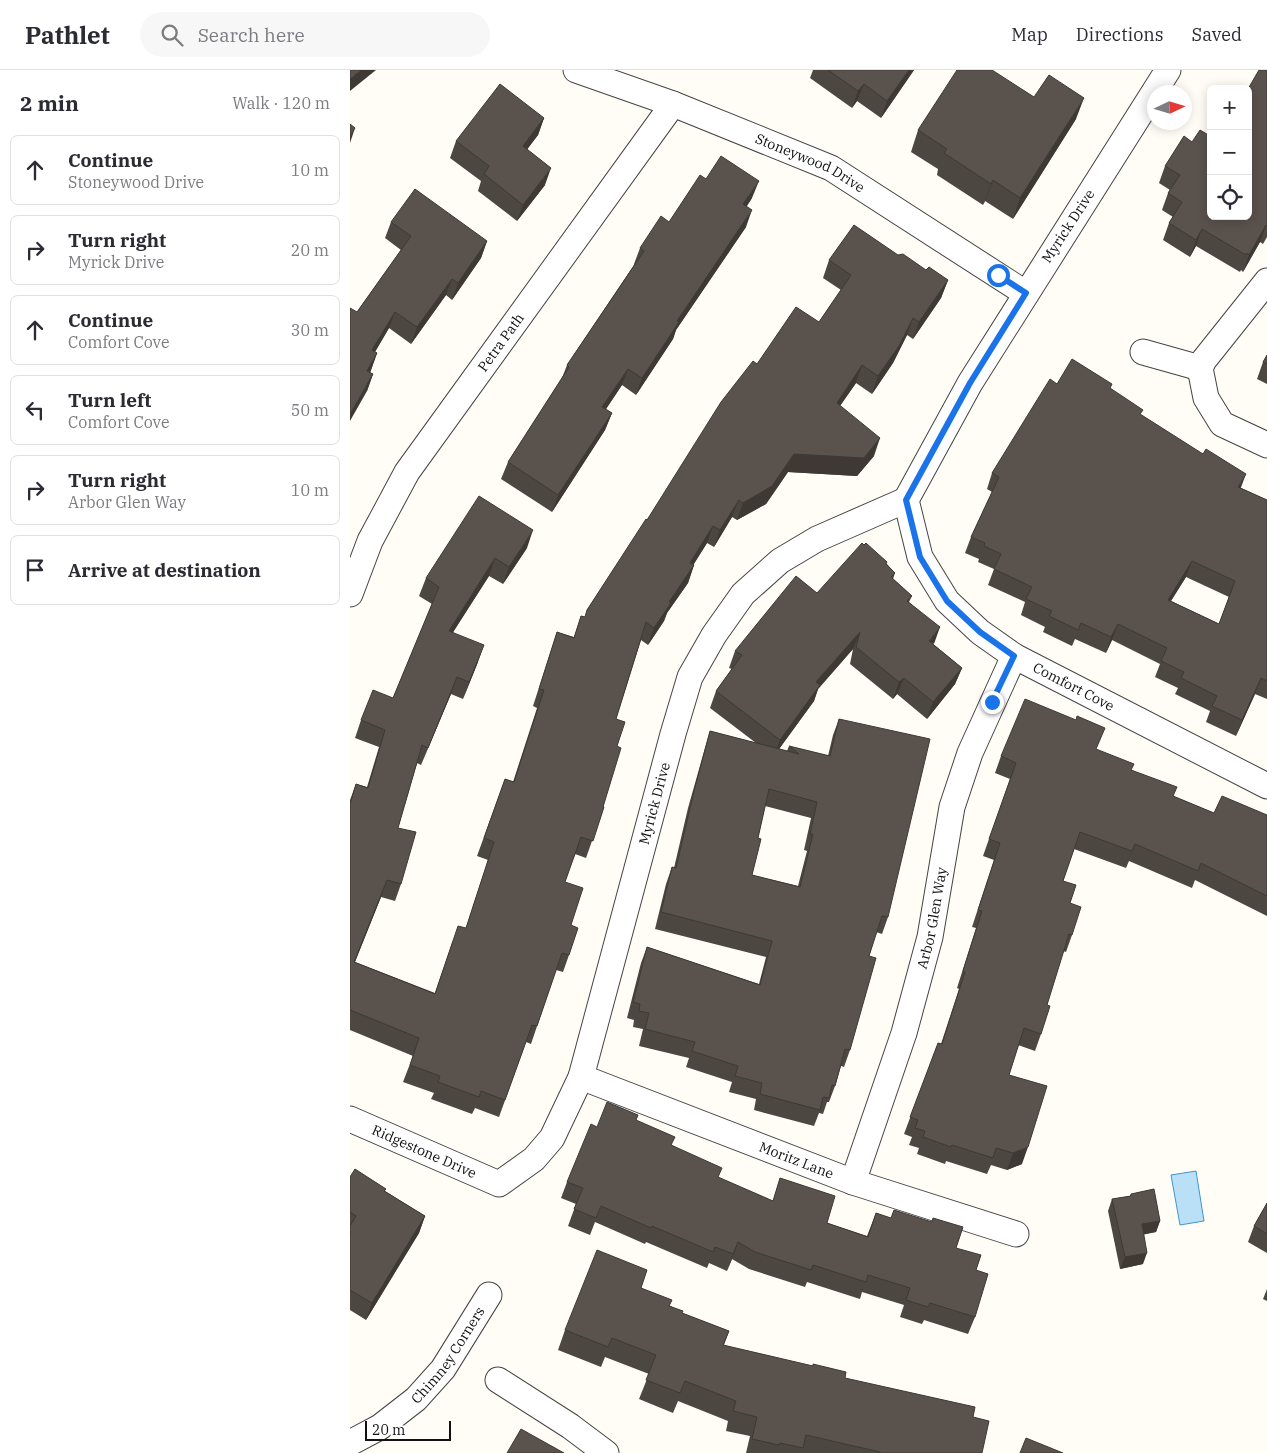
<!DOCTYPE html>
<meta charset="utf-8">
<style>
:root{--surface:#fff;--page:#f7f7f7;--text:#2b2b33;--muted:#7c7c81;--line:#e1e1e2}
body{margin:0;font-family:"IBM Plex Serif",serif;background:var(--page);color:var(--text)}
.controls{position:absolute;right:15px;top:15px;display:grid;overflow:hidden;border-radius:8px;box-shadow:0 2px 12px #0003}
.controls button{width:45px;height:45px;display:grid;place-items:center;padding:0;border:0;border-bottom:1px solid var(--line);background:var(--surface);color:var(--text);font:25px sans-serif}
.compass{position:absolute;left:797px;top:15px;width:45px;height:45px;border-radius:50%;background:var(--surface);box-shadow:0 2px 12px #0003;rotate:86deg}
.scale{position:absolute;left:15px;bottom:12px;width:86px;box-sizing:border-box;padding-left:5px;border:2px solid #111;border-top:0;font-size:14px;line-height:18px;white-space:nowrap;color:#111;-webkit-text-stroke:4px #fff;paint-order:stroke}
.stop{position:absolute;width:15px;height:15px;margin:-11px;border:4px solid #1a73e8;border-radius:50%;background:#fff}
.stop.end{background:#1a73e8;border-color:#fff;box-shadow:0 1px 5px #0008}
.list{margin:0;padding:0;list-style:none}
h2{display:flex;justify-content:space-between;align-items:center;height:65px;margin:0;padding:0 20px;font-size:21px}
h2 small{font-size:16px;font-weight:400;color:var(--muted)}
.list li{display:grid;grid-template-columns:32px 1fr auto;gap:15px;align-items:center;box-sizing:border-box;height:70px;margin:0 10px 10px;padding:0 10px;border:1px solid var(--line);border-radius:8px}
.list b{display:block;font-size:19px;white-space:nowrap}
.list p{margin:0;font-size:16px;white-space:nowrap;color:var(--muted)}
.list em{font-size:16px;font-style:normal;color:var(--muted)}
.icon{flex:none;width:28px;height:28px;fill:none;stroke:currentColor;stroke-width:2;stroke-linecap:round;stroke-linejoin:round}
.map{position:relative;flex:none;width:917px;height:1383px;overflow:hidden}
header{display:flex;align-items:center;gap:30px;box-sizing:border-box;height:70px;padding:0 25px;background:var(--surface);border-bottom:1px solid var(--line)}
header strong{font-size:24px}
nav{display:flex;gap:28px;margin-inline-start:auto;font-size:18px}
.search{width:350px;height:45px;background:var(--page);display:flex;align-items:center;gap:12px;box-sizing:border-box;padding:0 18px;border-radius:28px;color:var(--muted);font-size:19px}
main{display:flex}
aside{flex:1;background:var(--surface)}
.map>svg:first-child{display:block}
.water{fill:#b9e0f7;stroke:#3f96cf}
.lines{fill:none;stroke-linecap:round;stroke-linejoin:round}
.minor-casing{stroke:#444;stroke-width:27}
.minor{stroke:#fff;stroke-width:25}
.wall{fill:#4d4742;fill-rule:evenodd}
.shaded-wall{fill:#3f3936}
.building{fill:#5a524d;stroke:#3f3936;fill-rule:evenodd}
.route{stroke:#1a73e8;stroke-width:6}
.labels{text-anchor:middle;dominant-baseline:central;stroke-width:5;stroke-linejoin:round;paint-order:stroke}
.street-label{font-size:14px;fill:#111;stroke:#fff}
</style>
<header>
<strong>Pathlet</strong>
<div class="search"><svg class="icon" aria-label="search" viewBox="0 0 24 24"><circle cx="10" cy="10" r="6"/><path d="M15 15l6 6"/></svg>Search here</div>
<nav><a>Map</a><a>Directions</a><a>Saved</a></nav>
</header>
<main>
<aside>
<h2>2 min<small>Walk · 120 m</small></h2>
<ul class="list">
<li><svg class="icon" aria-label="ahead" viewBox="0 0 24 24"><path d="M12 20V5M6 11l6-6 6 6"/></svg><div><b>Continue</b><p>Stoneywood Drive</p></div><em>10 m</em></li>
<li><svg class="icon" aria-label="right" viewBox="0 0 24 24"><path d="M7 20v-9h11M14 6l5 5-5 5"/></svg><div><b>Turn right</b><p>Myrick Drive</p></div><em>20 m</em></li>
<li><svg class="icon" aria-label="ahead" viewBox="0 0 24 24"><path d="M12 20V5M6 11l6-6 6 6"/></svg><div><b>Continue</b><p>Comfort Cove</p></div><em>30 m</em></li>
<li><svg class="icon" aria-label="left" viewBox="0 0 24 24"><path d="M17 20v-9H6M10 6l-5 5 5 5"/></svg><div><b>Turn left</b><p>Comfort Cove</p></div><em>50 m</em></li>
<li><svg class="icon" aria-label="right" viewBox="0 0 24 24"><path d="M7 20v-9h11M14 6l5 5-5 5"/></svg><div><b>Turn right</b><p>Arbor Glen Way</p></div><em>10 m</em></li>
<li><svg class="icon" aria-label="arrive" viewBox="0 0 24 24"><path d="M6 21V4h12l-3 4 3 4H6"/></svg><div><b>Arrive at destination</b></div></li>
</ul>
</aside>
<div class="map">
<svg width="917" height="1383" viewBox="0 0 917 1383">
<rect width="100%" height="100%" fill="#fffdf5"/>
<path class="water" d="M846 1101 854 1151 830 1155 821 1105Z"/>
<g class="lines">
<defs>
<g id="minor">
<path id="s1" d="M226 0 323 34 481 98 675 223"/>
<path id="s2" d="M818 0 620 313 556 430 570 487 597 531 630 562 664 586 917 716"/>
<path d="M917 211 854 290 850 298 856 328 872 354 917 375"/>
<path d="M793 282 850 298"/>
<path id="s3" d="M0 524 20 471 57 402 323 34"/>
<path id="s4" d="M231 1007 503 1112 666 1164"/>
<path id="s5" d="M0 1049 149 1114 184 1089 202 1068 231 1007 323 664 340 607 364 565 393 524 430 491 467 469 556 430"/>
<path id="s6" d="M503 1112 554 963 580 867 602 737 620 683 664 586"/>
<path d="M148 1310 220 1356 256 1383"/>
<path id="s7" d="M0 1373 30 1357 66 1329 93 1299 139 1225"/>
</g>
</defs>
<use href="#minor" class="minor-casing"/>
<use href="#minor" class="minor"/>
</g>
<path class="wall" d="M463 0H564L531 48 507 31 502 38 460 8Z
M917 0V167L913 174 910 172 893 202 891 200 890 202 846 176 840 187 813 170 819 153 823 147 812 140 818 123 820 120 809 113 815 96 842 72 861 146Z
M684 27 726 49 663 149 635 131 633 135 587 105 588 99 561 82 568 60Z
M194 48 188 65 177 79 195 115 167 151 128 121 131 111 100 88 106 71Z
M356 109 402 128 397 136 396 157 326 260 323 269 286 325 272 315 256 339 262 343 255 360 202 442 151 409 158 392 212 308 217 295 284 195V194L290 178 319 152Z
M41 152 137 171 131 188 102 230 96 225 61 274 39 258 25 282 27 283 20 303 23 304 17 321 7 242 51 180 35 168Z
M548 185 576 200 598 210 591 228 563 269 557 265 543 293 522 324 506 313 490 336 524 386 507 406 438 402 416 434 387 450 382 447 364 477 357 473 343 495H344L338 513 317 543 314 551 298 575 291 570 266 649 267 676 253 737H254L236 788 225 784 215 812 221 855 219 885 213 902 206 900 181 974 176 972 149 1047 125 1038 122 1044 81 1029 84 1023 53 1012 63 986 0 960V730L6 714 17 717 29 677 5 668 11 650 43 628 82 534 69 526 76 508 177 478 153 514 139 506 103 562 128 592 113 629 101 624 71 695 67 693 48 758 51 814 45 831 31 827 5 892 85 923 102 873 116 858 138 790 127 786 155 709 163 712 187 638 183 636 207 562 224 567 231 546 235 547 237 540 297 450 407 294 469 252 491 220 473 208 479 190Z
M917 285V314L907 309 913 292Z
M707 314 761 319 791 345 891 418 917 430V629L905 624 886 666 856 652 860 641 825 624 828 618 805 607 810 594 762 570 756 583 725 569 722 576 693 562 695 557 671 545 675 532 638 515 644 499 628 492 629 489 615 483 621 467 642 422 637 419 642 403ZM836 507 879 527 869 554 821 531Z
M537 494 545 503 543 509 562 526 559 532 583 574 612 598 605 614 577 649 547 624 543 629 500 594 503 579 468 619 464 631 429 679 437 681 439 676 478 686 483 665 489 649 538 847 532 864 526 862 519 886 500 980 494 997 491 996 485 1016 479 1032H477L473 1044 469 1043 464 1056 404 1040 406 1029 379 1022 382 1012 336 997 339 988 289 976 293 959 283 957 284 950 277 948 291 893 297 877 409 914 416 887 305 859 316 814 322 797 324 798 338 738 355 678 360 661 406 673 360 638 366 621 382 599 379 598 385 581 467 523ZM415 736 461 748 454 780 457 781 448 816 402 805 408 768Z
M747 680 782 700 823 726 864 743 917 745V846L845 810 842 818 779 791 776 798 724 779 713 811 720 833 722 865 716 882 713 881 697 935 691 964 685 981 668 975 659 1005 672 1094 657 1100 641 1095 637 1104 596 1091 595 1094 567 1084 569 1078 559 1075 562 1067 554 1064 588 973 591 974 609 919 607 918 626 858 622 857 644 790 633 786 660 709 645 703 651 686Z
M286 1050 369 1108 423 1131 430 1108 477 1153 517 1166 526 1143 606 1178 626 1200 625 1247 618 1264 574 1250 572 1254 550 1247 554 1235 512 1222 510 1229 457 1212 455 1217 399 1199 382 1189 377 1201 359 1193 357 1198 296 1172 295 1174 245 1152 240 1165 218 1156 226 1134 211 1128 217 1112 247 1057Z
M0 1107 36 1119 35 1121 75 1146 69 1163 16 1250 0 1240Z
M781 1124 810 1151 806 1162 793 1164V1194L770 1199 758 1141 762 1129 780 1126Z
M917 1133V1183L898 1172 904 1156Z
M291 1218 332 1243 379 1261 374 1275 495 1308 623 1347 632 1383H396L400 1366 376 1361 378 1351 328 1331 323 1343 289 1329 299 1304 255 1287 251 1297 208 1280 215 1260Z
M917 1219V1231L913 1229Z"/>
<path class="shaded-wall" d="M11 0H26L0 21V9Z
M559 0H564L531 48 537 31Z
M514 14 507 31 502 38 508 21Z
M734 28 726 49 663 149 670 128Z
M194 48 188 65 167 93 173 76Z
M5 58 0 73V66Z
M201 98 195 115 167 151 173 135Z
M643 110 635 131 633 135 641 114Z
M409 111 402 128 387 150 393 134Z
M402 140 396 157 326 260 323 269 286 325 292 308 327 251Z
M916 155 910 172 893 202 899 185Z
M852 159 846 176 840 187 846 170Z
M137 171 131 188 102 230 108 213Z
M102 209 96 225 61 274 67 257Z
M598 210 591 228 563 269 569 252Z
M45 242 39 258 16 297 22 280Z
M563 248 557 265 543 293 522 324 528 306Z
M27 283 21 300 11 318 17 301Z
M512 295 506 313 480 350 487 333Z
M278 299 272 315 246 354 252 337Z
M23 304 17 321 0 351V344Z
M262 343 255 360 202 442 208 425Z
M530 368 524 386 507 406 438 402 416 434 387 450 393 433 444 384Z
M896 404 890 420 888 417Z
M389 430 382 447 364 477 370 460Z
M363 456 357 473 334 510 340 493Z
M183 460 177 478 153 514 159 497Z
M145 488 139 506 93 578 99 561Z
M842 491 836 507 812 545 818 530Z
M344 495 338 513 317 543 314 551 298 575 304 558 319 532Z
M768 554 762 570 756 583 761 567Z
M590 557 584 574 579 571Z
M510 562 503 579 468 619 464 631 424 686 430 670 466 612Z
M134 575 128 592 113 629 119 612Z
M612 598 605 614 577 649 583 632Z
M107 607 101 624 71 695 78 678Z
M554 608 547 624 543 629 549 612Z
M911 608 905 624 886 666 892 650Z
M37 810 31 827 0 904 4 892Z
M678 1077 672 1094 657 1100 663 1083Z
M75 1146 69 1163 16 1250 22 1233Z
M810 1151 806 1162 787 1166 792 1154Z
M388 1172 382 1189 377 1201 383 1184Z
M797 1183 793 1194 770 1199 775 1187Z"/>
<path class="building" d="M0 0H11L0 9Z
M478 0H559L537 31 514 14 508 21Z
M607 0H642L684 27 699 5 734 28 670 128 643 110 641 114 594 83 597 79 568 60Z
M909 0H917V156L916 155 899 185 897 183 896 185 852 159 846 170 819 153 832 132 818 123 830 105 815 96 834 66 842 72 850 60 860 66H861V146H898V19Z
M150 14 194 48 173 76 201 98 173 135 134 104 139 96 106 71Z
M0 54 5 58 0 66Z
M371 86 409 111 393 134 402 140 327 251 329 252 292 308 278 299 252 337 262 343 208 425 158 392 219 297 217 295 294 181 290 178 311 146 319 152 350 105 356 109Z
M65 119 137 171 108 213 102 209 67 257 45 242 22 280 27 283 17 301 23 304 0 344V238L7 242 61 166 41 152Z
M504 155 548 185 553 184 576 200 579 197 598 210 569 252 563 248 549 276 528 306 512 295 487 333 530 368 514 388 444 384 422 416 393 433 389 430 370 460 363 456 340 493 344 495 319 532 321 533 304 558 296 552 266 649 275 652 267 676 271 678 253 737H254L243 771 231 767 215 812 233 818 221 855 228 858 219 885 212 883 187 956 182 955 155 1030 131 1021 129 1027 88 1012 90 1006 60 995 69 968 0 940V734L6 714 18 718 35 660 11 650 23 620 43 628 89 517 76 508 129 426 183 460 159 497 145 488 99 561 134 575 119 612 107 607 78 678 72 675 48 758 66 762 51 814 37 810 4 892 85 924 108 856 116 858 144 772 134 768 155 709 164 712 194 620 189 619 207 562 224 568 231 546 235 547 237 540 296 449 297 450 371 332 403 291 407 294 446 237 469 252 501 205 479 190Z
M917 285V294L913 292Z
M722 289 762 314 760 318 793 340 790 344 853 384 856 379 896 404 888 417 917 430V611L911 608 892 650 862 636 867 626 831 608 834 602 811 591 817 578 768 554 761 567 731 553 728 560 699 546 702 541 676 529 682 517 644 499 651 484 634 476 635 473 621 467 649 407 642 403 700 309 707 314ZM842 491 885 511 869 554 818 530Z
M512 473 514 475 516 473 537 492 536 494 545 503 541 507 562 526 557 531 590 557 579 571 612 598 583 632 554 608 549 612 506 577 510 562 466 612 470 615 430 670 366 621 392 585 385 581 446 506 467 523Z
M675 629 726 650 727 646 755 658 746 679 784 694 781 700 827 717 823 726 864 743 872 726 917 745V826L851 793 848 801 785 774 782 781 730 762 713 811 726 815 720 833 731 837 722 865 719 864 697 935 700 936 691 964 674 958 659 1005 697 1016 678 1077 663 1083 646 1078 643 1088 602 1075 601 1077 573 1067 575 1061 565 1058 568 1050 560 1047 588 973 592 974 615 902 613 901 632 841 628 840 650 773 639 769 666 693 651 686Z
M489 649 580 669 538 847 532 846 519 886 526 888 500 980 495 979 485 1016 482 1015 479 1028 473 1027 470 1040 410 1024 412 1013 385 1006 388 996 342 981 345 972 295 959 299 943 289 941 290 934 283 932 297 877 410 915 422 871 311 842 322 797 326 798 344 721 360 661 449 684 439 676 480 686ZM419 719 467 732 460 764H463L450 817 402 805 411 769 408 768Z
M257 1032 288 1045 286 1050 325 1067 321 1075 372 1098 368 1107 423 1131 430 1108 485 1126 477 1153 518 1167 526 1143 541 1148 544 1140 582 1152 583 1148 613 1157 606 1178 631 1185 626 1200 638 1204 625 1247 580 1233 578 1237 556 1230 560 1218 518 1205 516 1212 463 1195 461 1200 405 1182 388 1172 383 1184 365 1177 363 1182 302 1156 301 1158 251 1136 246 1148 224 1139 233 1118 217 1112 241 1054 247 1057Z
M5 1099 36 1119 34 1121 75 1146 22 1233 0 1220V1163L1 1162 0 1161V1156L6 1146 0 1142V1107Z
M804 1119 810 1151 792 1154 797 1183 775 1187 762 1129 781 1126V1124Z
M917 1133V1164L904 1156Z
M247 1180 297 1200 291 1218 322 1230 319 1236 333 1241 332 1243 379 1261 373 1275 463 1296V1294L496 1302 495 1308 625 1337 623 1347 639 1351 632 1383H530V1382L456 1365 453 1378 430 1373 429 1375 402 1369 407 1347 383 1341 386 1331 335 1311 330 1323 296 1310 306 1285 262 1268 258 1277 215 1260Z
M171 1359 214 1383H157Z
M676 1368 713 1383H670Z"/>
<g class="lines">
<path class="route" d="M642 632 664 586 630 562 597 531 570 487 556 430 620 313 676 223 648 205"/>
</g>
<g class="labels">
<g class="street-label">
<text stroke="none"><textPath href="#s1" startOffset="252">Stoneywood Drive</textPath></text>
<text transform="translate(718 156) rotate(-57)">Myrick Drive</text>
<text stroke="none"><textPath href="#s3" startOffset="295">Petra Path</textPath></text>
<text stroke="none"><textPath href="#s2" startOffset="768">Comfort Cove</textPath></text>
<text stroke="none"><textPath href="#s5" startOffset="584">Myrick Drive</textPath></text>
<text stroke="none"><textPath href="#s6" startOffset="276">Arbor Glen Way</textPath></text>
<text stroke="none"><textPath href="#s5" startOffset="81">Ridgestone Drive</textPath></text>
<text stroke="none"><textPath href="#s4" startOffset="231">Moritz Lane</textPath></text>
<text stroke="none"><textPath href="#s7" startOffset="134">Chimney Corners</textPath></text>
</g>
</g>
</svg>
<div class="controls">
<button>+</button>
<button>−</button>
<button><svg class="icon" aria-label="locate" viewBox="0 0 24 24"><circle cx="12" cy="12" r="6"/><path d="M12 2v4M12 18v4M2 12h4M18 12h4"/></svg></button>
</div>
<svg class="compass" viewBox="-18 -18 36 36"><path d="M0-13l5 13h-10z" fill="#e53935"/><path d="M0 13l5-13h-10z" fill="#7c7c81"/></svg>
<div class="scale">20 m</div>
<div class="stop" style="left:648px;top:205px"></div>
<div class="stop end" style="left:642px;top:632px"></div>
</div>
</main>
